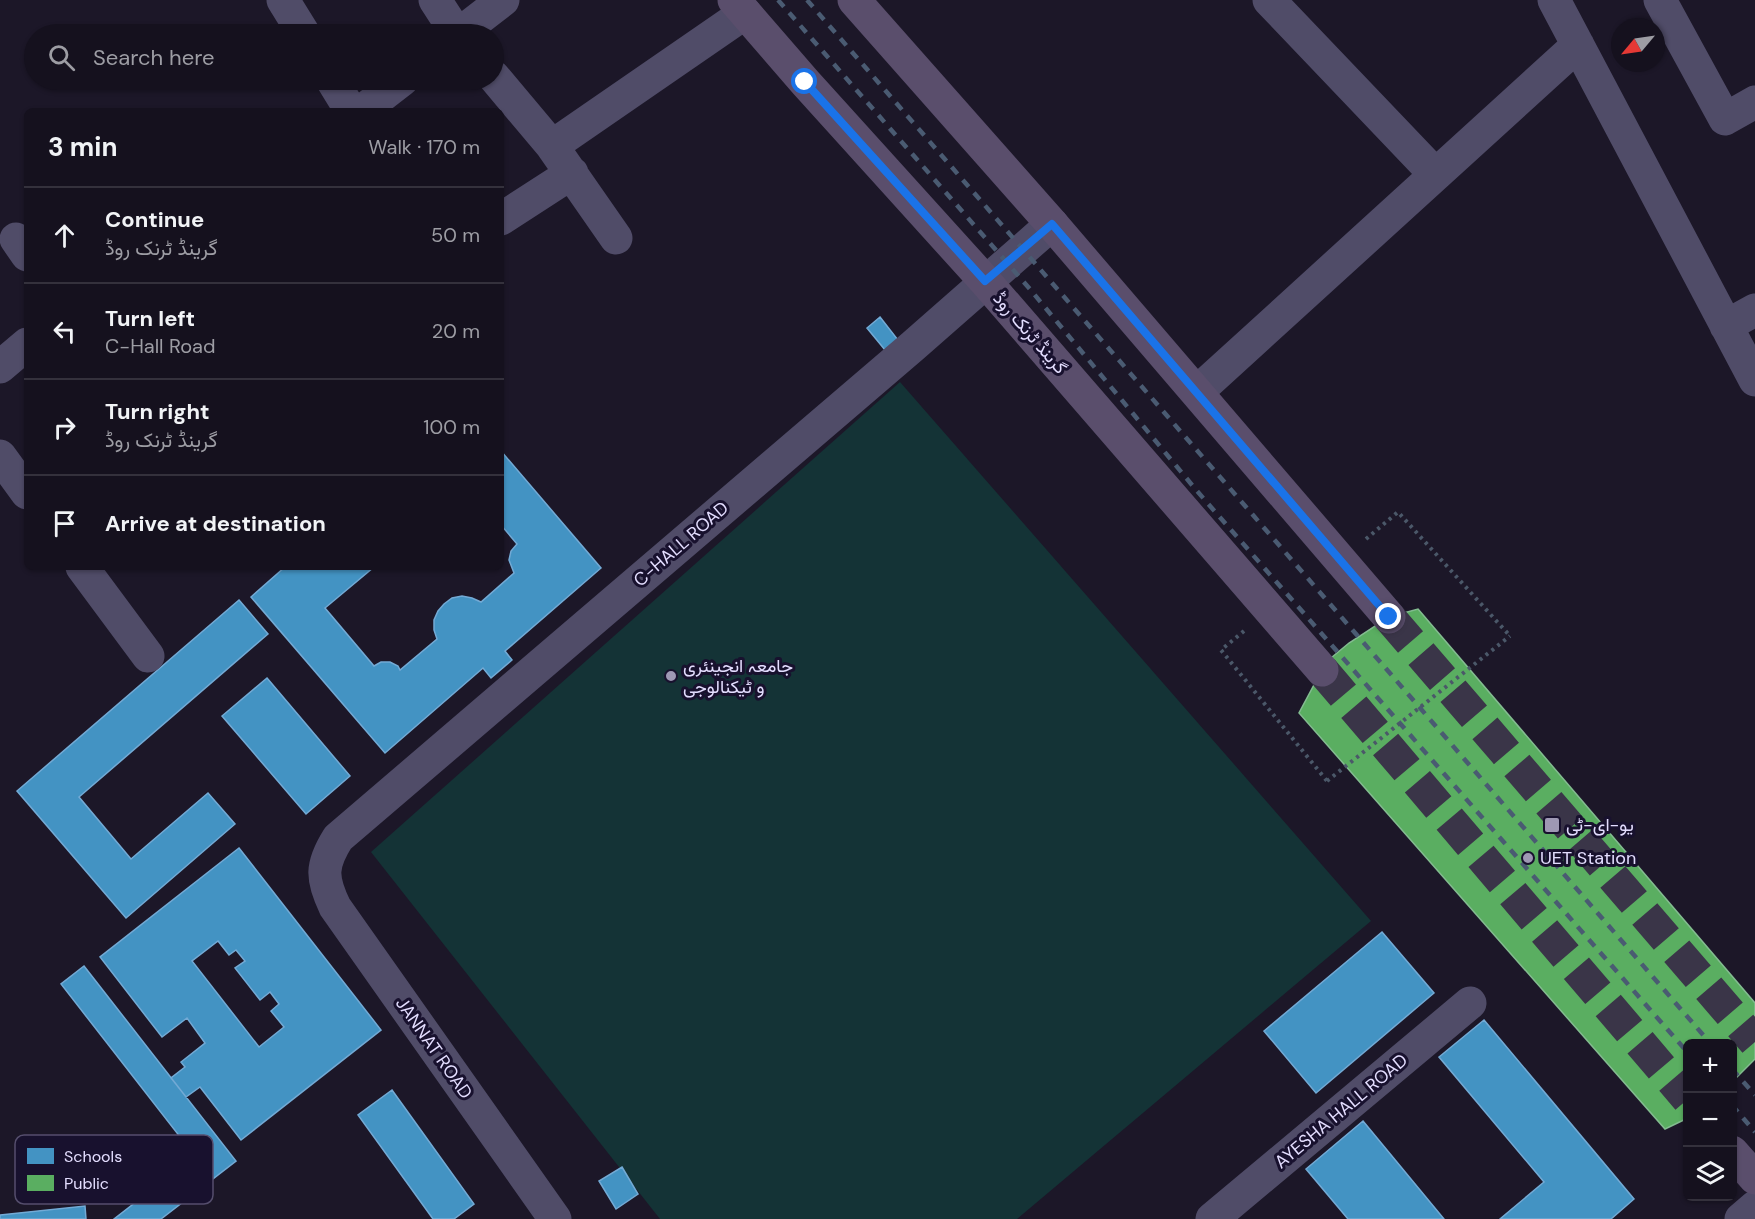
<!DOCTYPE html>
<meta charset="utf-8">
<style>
:root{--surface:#15111e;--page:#1e1a27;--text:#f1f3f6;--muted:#9d9da4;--line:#34313c}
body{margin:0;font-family:"DM Sans",Vazirmatn,sans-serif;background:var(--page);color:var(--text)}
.controls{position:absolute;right:18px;bottom:18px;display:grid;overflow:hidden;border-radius:9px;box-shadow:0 2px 4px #0004}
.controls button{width:54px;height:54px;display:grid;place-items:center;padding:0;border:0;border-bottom:2px solid var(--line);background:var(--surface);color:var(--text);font:30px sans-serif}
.compass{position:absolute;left:1611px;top:18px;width:54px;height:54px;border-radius:50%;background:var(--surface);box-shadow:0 2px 4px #0004;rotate:241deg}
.stop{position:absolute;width:18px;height:18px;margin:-14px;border:4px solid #1a73e8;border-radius:50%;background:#fff}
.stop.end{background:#1a73e8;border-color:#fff;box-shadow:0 2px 6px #0008}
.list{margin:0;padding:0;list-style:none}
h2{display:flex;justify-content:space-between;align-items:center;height:78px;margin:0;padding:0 24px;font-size:26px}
h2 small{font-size:20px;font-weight:400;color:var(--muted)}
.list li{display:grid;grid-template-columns:39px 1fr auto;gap:18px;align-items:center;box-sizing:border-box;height:96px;padding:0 24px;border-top:2px solid var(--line)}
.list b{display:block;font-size:22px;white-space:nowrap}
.list p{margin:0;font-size:20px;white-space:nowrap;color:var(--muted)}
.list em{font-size:20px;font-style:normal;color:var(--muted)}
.icon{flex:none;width:33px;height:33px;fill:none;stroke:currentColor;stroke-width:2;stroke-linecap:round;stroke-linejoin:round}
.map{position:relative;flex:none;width:1755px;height:1219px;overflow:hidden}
.search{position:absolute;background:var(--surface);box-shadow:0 2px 4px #0004;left:24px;top:24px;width:480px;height:66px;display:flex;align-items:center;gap:15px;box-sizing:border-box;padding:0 21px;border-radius:33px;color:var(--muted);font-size:22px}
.panel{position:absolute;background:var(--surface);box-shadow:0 2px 4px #0004;left:24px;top:108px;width:480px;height:462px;border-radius:9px}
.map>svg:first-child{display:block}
.green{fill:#143336}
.schools{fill:#4393c3;stroke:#73aad5;stroke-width:1.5;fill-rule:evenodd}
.public{fill:#5aae61;stroke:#83bc90;stroke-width:1.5}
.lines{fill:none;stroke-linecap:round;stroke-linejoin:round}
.major-tunnel{stroke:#3a3548;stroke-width:33;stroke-dasharray:33 16;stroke-linecap:butt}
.path{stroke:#4b5869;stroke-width:4;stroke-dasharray:3 4.5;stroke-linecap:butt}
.minor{stroke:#504c68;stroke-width:33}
.major{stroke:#5a4e6c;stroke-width:33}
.rail{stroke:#4a5b72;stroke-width:4.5;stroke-dasharray:9 8;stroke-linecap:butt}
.path-bridge{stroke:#4b5869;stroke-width:4;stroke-dasharray:3 4.5;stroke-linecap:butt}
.route{stroke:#1a73e8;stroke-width:8}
.poi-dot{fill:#9e98b4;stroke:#18112e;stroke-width:2}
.labels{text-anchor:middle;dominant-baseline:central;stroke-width:6;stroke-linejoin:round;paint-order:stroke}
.street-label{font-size:18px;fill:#e4deff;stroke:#18112e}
.poi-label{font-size:18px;fill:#e4deff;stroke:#18112e;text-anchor:start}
.key{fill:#18112e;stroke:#554e6d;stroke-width:1.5}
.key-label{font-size:16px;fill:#e4deff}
</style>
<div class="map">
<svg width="1755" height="1219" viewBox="0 0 1755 1219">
<rect width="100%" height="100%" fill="#1c1728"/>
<path class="green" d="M900 382 1371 921 1017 1219H660L371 852Z"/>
<path class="schools" d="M880 317 898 340 885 350 867 328Z
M501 451 601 568 505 651 512 660 491 678 483 668 385 753 251 597 285 567H374L325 608 374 666 381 662H390L398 666 400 670 437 639 434 630V620L438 611 444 604 452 598 462 596 472 598 481 602 514 573 509 560 511 551 517 544 501 525Z
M239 600 268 634 79 797 131 859 208 793 235 824 126 918 17 791Z
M267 678 350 776 306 814 222 716Z
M239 848 381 1030 241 1140 200 1087 186 1097 171 1078 185 1067 181 1062 205 1043 187 1018 162 1037 100 957ZM218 941 229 955 236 950 245 961 235 968 260 1000 270 992 279 1004 271 1011 284 1027 259 1047 192 961Z
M1382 932 1434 993 1316 1093 1264 1031Z
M84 966 236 1161 161 1219H114L195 1156 61 984Z
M1484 1020 1634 1199 1611 1219H1500L1544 1182 1439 1057Z
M392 1090 474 1204 454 1219H433L358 1115Z
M1363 1121 1444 1219H1348L1306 1169Z
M622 1167 638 1194 616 1209 599 1181Z
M85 1206 86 1219H0V1215Z"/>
<path class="public" d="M1418 609 1755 1003V1059L1732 1082V1044H1688V1118L1665 1129 1299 713 1322 670 1331 658 1349 643 1389 617Z"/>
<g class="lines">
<path class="major-tunnel" d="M1389 617 1755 1042
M1322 670 1688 1099"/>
<path class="path" d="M1366 539 1398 512 1510 636
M1244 631 1221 650 1327 781"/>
<path class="minor" d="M283 0 304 34
M435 0 457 34
M1269 0 1435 174
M1554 0 1755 380
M1660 0 1725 119 1755 102
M459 34 503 0
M494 77 552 146 616 238
M332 80 351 111
M362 111 402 80
M552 146 745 13
M501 219 572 173
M16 239 27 255
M1726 326 1755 310
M0 367 27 344
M1197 392 1578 45
M0 456 27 493
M82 567 148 656
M555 1219 335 907C321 878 321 865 338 838L913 346 1052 224
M1212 1219 1470 1003
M1741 1219 1755 1207"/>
<path class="major" d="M734 0 805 82 985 281 1322 670
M854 0 1052 224 1389 617
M1732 1152 1755 1178"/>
<path class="rail" d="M778 0 1029 288 1197 491 1688 1053
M807 0 1711 1044
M1732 1069 1755 1095
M1732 1105 1755 1132"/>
<path class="path-bridge" d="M1327 781 1510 636"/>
</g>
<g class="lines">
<path class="route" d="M805 82 985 281 1052 224 1389 617"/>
</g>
<g class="poi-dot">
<circle cx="671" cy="676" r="6"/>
<rect x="1544" y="817" width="16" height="16" rx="3"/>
<circle cx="1528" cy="858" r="6"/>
</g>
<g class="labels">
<g class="street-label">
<text transform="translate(1030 333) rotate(49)">گرینڈ ٹرنک روڈ</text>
<text transform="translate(681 544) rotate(-41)">C-HALL ROAD</text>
<text transform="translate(434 1048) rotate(55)">JANNAT ROAD</text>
<text transform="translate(1341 1111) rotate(-40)">AYESHA HALL ROAD</text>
</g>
<g class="poi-label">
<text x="683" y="666">جامعہ انجینئری<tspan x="683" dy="21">و ٹیکنالوجی</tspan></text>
<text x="1566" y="825">یو-ای-ٹی</text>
<text x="1540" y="858">UET Station</text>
</g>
</g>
<rect x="15" y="1135" width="198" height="69" rx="9" class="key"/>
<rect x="27" y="1148" width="27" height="16" fill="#4393c3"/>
<rect x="27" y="1175" width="27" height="16" fill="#5aae61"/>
<g class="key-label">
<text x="64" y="1162">Schools</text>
<text x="64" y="1189">Public</text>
</g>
</svg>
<div class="controls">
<button>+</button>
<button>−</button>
<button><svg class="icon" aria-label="layers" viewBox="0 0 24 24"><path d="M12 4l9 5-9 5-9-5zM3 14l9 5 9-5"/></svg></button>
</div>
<svg class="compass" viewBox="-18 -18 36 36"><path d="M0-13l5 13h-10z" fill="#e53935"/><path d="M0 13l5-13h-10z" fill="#9d9da4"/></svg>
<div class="stop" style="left:805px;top:82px"></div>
<div class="stop end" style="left:1389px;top:617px"></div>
<div class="search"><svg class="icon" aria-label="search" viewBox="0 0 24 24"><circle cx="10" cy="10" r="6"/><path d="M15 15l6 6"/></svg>Search here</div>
<section class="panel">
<h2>3 min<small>Walk · 170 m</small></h2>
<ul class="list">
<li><svg class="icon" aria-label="ahead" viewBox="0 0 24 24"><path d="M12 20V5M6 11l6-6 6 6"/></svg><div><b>Continue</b><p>گرینڈ ٹرنک روڈ</p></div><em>50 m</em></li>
<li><svg class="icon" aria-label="left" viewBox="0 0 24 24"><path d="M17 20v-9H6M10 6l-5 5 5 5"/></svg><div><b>Turn left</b><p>C-Hall Road</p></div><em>20 m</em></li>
<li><svg class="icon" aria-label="right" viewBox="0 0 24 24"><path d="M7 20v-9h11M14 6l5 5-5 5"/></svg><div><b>Turn right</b><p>گرینڈ ٹرنک روڈ</p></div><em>100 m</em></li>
<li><svg class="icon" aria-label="arrive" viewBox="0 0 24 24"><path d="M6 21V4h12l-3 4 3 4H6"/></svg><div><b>Arrive at destination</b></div></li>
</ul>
</section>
</div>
